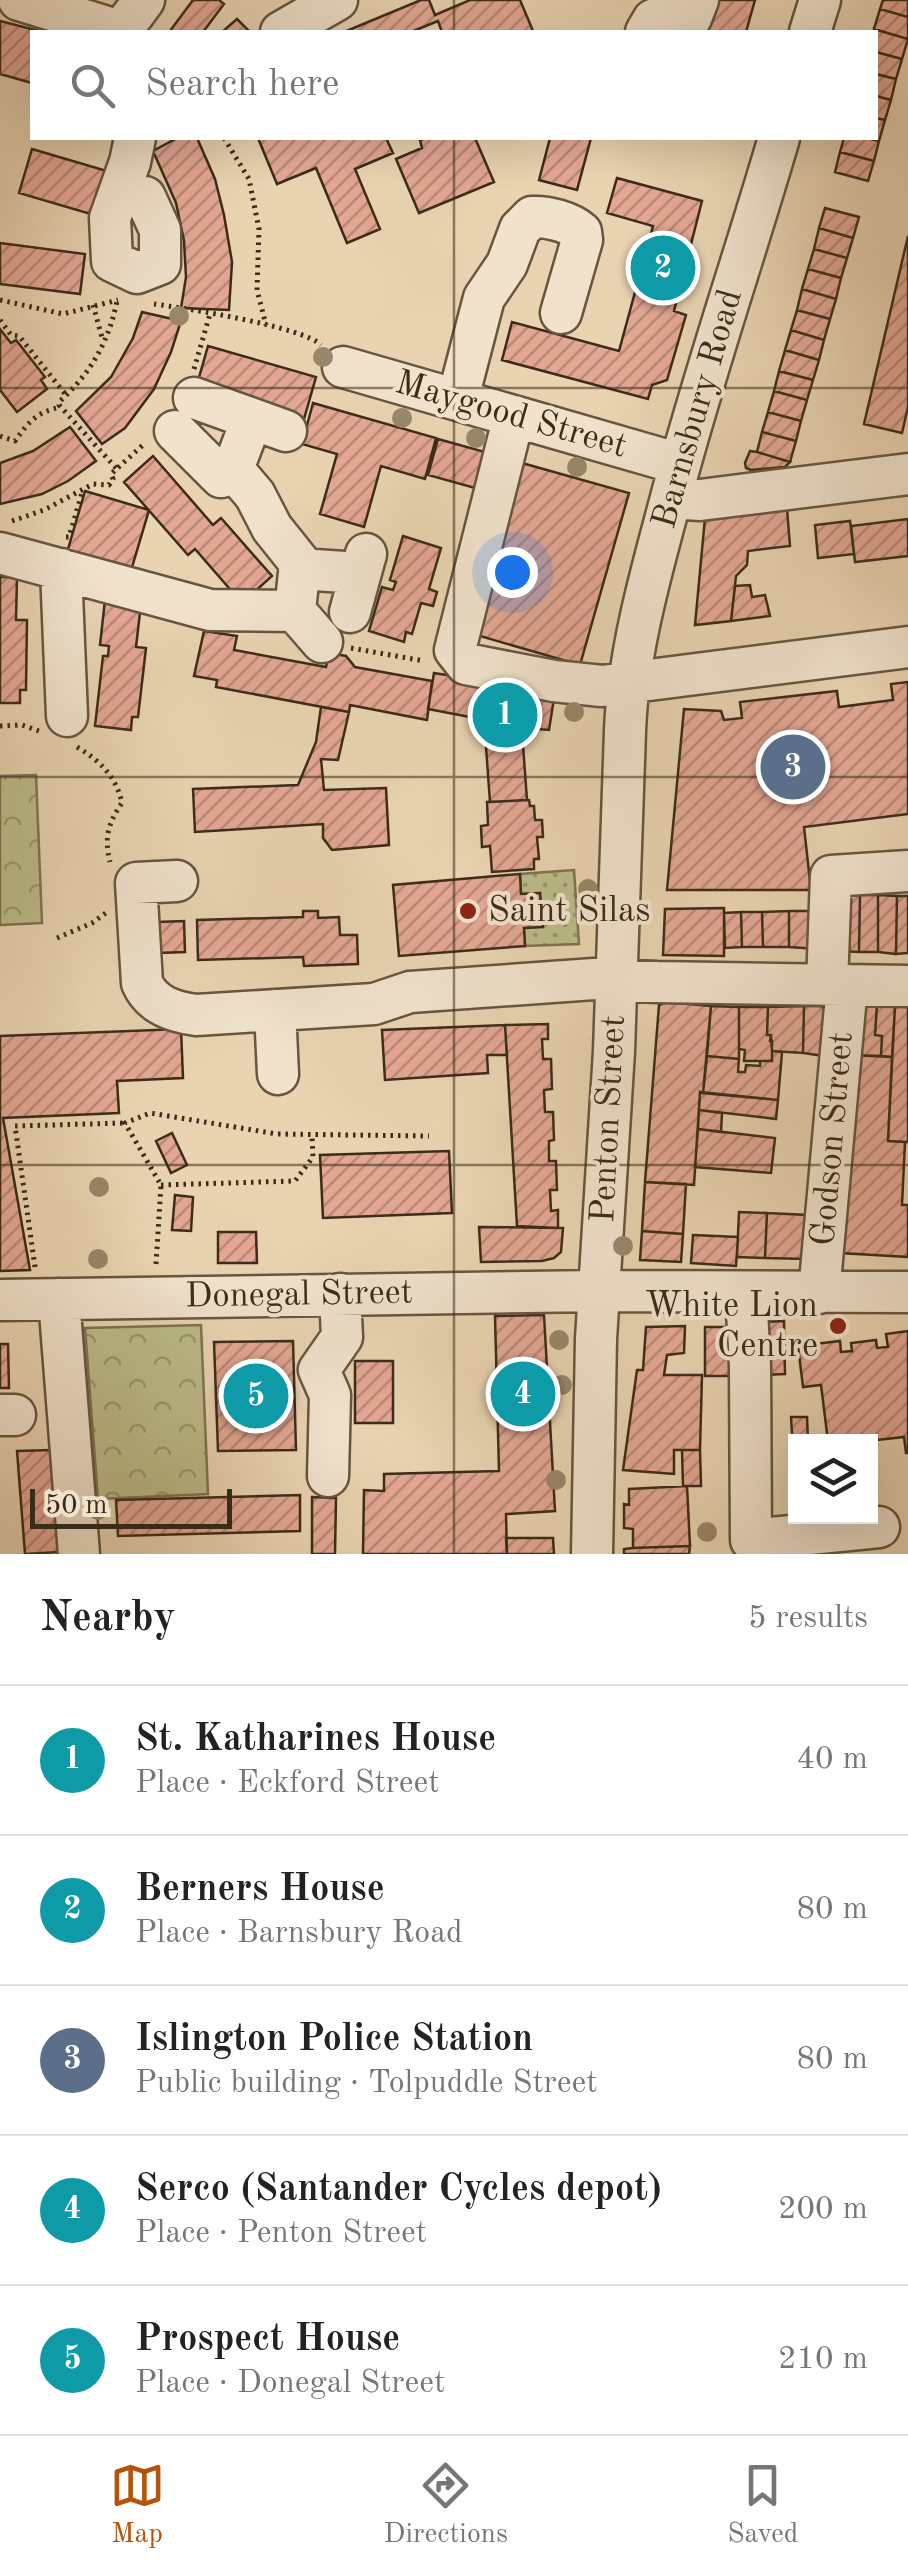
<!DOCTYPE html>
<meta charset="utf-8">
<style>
:root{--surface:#fff;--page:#f2f2f2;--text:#222;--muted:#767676;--line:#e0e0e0;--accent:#b45309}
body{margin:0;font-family:"Old Standard TT",serif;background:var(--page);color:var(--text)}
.controls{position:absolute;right:30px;bottom:30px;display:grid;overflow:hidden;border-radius:0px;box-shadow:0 10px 40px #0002}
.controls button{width:90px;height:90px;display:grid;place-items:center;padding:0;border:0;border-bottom:2px solid var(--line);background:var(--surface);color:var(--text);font:50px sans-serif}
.scale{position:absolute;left:30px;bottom:25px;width:202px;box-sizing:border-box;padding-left:10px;border:5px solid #3b2c19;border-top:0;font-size:28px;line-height:35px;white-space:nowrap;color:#3b2c19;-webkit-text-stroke:8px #f1e2cc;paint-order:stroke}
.you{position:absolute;left:512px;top:572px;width:35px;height:35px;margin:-25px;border:8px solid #fff;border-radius:50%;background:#1a73e8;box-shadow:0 0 0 15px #1a73e833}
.badge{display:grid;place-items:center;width:65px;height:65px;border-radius:50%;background:var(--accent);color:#fff;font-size:32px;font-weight:700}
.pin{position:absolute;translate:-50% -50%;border:5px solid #fff;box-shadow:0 2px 10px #0006}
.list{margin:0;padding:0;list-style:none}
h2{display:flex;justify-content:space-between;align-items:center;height:130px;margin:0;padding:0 40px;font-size:42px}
h2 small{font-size:32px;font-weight:400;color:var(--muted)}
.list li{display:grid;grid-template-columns:65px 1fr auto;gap:30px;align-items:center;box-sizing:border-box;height:150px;padding:0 40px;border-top:2px solid var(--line)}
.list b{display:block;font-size:38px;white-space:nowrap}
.list p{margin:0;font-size:32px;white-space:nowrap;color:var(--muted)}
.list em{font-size:32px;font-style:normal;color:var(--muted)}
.icon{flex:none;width:55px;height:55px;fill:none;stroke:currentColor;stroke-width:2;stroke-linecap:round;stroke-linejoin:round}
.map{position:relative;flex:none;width:908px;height:1554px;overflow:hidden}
.search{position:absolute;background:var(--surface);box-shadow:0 10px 40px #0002;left:30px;right:30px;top:30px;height:110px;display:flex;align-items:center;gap:25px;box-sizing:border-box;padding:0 35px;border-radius:0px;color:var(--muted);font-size:38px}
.sheet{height:880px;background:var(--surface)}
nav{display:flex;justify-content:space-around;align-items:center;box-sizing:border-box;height:140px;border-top:2px solid var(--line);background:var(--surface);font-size:28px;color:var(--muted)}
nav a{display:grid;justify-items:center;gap:5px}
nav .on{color:var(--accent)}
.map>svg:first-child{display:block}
.forest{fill:url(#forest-crowns);stroke:#7c7450;stroke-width:2.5}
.garden{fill:url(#garden-dots);stroke:#7c7450;stroke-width:2.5}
.building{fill:url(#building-hatch);stroke:#3b2c19;stroke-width:2.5}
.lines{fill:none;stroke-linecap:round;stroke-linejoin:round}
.minor-casing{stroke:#66563f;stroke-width:45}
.path{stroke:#3b2c19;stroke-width:5;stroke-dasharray:2.5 5;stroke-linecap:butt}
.minor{stroke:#f1e2cc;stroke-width:40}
.tree{fill:#98876a}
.grid{fill:none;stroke:#3b2c19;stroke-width:2.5;stroke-opacity:0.55}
.poi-dot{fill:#8f2418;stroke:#f1e2cc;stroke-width:4}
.labels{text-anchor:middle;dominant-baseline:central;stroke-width:8;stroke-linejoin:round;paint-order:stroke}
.street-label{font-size:35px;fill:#3b2c19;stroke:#f1e2cc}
.poi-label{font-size:35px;fill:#3b2c19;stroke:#f1e2cc;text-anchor:start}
</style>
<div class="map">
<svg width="908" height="1554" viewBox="0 0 908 1554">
<defs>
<pattern id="forest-crowns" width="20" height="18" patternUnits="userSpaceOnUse" patternTransform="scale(2.5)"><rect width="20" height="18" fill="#bcbb88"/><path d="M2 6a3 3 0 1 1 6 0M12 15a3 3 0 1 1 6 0" fill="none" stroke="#9a986e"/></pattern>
<pattern id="garden-dots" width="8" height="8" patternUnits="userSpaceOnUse" patternTransform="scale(2.5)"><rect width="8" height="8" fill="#bcbb88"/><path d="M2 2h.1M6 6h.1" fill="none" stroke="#9a986e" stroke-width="1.8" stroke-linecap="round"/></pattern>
<pattern id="building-hatch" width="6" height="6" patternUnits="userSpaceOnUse" patternTransform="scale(2.5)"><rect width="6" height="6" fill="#e4a794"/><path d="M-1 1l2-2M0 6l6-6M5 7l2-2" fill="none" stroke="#ba8878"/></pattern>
</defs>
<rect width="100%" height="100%" fill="#e9d3b1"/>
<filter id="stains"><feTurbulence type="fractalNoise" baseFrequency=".002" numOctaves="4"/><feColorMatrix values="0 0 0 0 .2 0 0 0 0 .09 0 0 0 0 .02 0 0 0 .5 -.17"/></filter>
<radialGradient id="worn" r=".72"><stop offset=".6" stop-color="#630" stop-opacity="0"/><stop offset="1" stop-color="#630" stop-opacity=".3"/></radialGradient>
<path class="forest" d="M36 775 42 923 0 925V776Z
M201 1325 208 1494 98 1499 85 1328Z"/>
<path class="garden" d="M574 870 579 944 525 946 524 928 540 893 521 894 520 874Z"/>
<path class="building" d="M193 0H219L224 4 203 32H172L170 31Z
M421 0H429L435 15 470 0H520L533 31 442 32 438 21 411 32H344Z
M715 0H755L746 32H705Z
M883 0H908V17L880 9Z
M880 9 908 17V39L874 29Z
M237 19 250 32H222Z
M0 21 43 32H32V83L0 74Z
M874 29 908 39 902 59 876 52Z
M876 52 902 59 896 79 876 74Z
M876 74 896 79 891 100 876 96Z
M876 96 891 100 885 120 876 118Z
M876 118 885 120 879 141 867 138H876Z
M177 138H197L215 179 224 215 232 262 229 310 181 308 186 277 184 241 176 203 153 151Z
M258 138H386L393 153 355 169 380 229 347 243 316 168 277 184Z
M427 138H475L494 182 419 213 396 159 422 148 420 140Z
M550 138H591L577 190 539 180Z
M844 138H867L879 141 874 161 840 152Z
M32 149 107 171 94 215 19 193Z
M840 152 874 161 868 181 835 172Z
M617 178 702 201 674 311 686 315 667 380 652 385 648 399 502 360 512 322 619 351 653 226 607 213Z
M825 208 859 217 853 238 819 228Z
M819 228 853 238 847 258 814 249Z
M908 236V407L902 433 864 424Z
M0 243 85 254 80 294 0 284Z
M814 249 847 258 841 278 808 269Z
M808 269 841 278 836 299 802 289Z
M802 289 836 299 830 319 797 310Z
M797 310 830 319 824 340 791 330Z
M142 312 181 321 171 352 154 389 125 428 102 444 76 411 111 377 133 338Z
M0 329 11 343 16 340 45 377 41 380 47 389 17 412 0 390Z
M791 330 824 340 819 360 785 350Z
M208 346 316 377 304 419 196 388Z
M785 350 819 360 813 380 779 371Z
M779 371 813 380 807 400 774 391Z
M774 391 807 400 801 421 768 412Z
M313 403 436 438 425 479 381 466 364 527 320 514 337 454 302 444Z
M768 412 801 421 796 441 762 432Z
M70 427 96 461 68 481 42 494 0 504V463L33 451Z
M762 432 796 441 790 462 757 452Z
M438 439 485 452 475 488 428 475Z
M750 451 757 452 790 462 785 467 751 470 746 468 745 463Z
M153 456 213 525 221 518 272 576 242 603 195 549 188 555 124 482Z
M522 463 629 493 580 665 473 634Z
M85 491 149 510 130 574 66 556Z
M787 509 790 546 748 551 747 565 736 576 731 621 695 625 705 518Z
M908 519V556L855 562 851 526Z
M850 521 854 554 818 558 815 525Z
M403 536 441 548 429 589 437 592 433 606 421 603 412 634 406 632 404 642 369 631 382 587 393 590 396 582 390 580Z
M0 577H17L16 620H27L26 690H20V703H0Z
M750 585 752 597 765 595 770 616 731 621 735 586Z
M105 600 141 604 136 647 146 648 138 717H132L131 730 95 726 103 656H108L109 646 100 645Z
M204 631 237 636 234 650 326 667 329 653 346 656 355 667 432 681 427 720 350 705 349 712 216 687 217 680 194 676Z
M434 673 555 692 549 730 514 727 513 736H506L505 746 492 747 491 721 428 709Z
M908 682V814L804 827 811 890H667L684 709 721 711 724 720 742 718 740 702 837 691 839 707 893 700 891 684Z
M321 707 349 712 338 760 321 759 324 790 386 788 389 845 332 850 323 838V824L195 832 193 789 298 785 316 742Z
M523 745 527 800 490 802 486 747Z
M529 800 530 806H534L535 820H542L543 837H537L539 859H534V869L492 872 490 846 482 847 481 826 488 825 487 802Z
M520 874 521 894 540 893 543 927 524 928 525 946 399 956 393 885Z
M841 894 860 895 859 952 840 951Z
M860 895H878V952H859Z
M878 895 897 896 896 954 878 952Z
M897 896H908V953L896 954Z
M724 908V956L663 955 665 909Z
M303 911H318V918L339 917 340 935H357L358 964 304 966 303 957 198 960 197 920 303 917Z
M789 911H820L818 949 789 947Z
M789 911V947H763L762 912Z
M741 912H762L763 947H742Z
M741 912 742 947 725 948 724 913Z
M184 921 185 952 158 953 157 922Z
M666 1002 711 1006 703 1093 700 1092 694 1185 645 1182 659 1005Z
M877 1005 895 1006 892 1057 881 1056 882 1036 875 1035Z
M877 1005 875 1035 882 1036 881 1056 850 1055 860 1006Z
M711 1006 739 1007V1059L707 1056Z
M804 1006H822L826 1010 824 1056 803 1053Z
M804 1006 803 1053 772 1051 771 1035H767L768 1007Z
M895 1006 908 1007V1142L888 1141Z
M739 1007H768L767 1035H771L770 1041H772V1061H744L745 1050 739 1049Z
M548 1024V1039H542L543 1059H551L552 1089 544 1090 545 1112H553L554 1140 549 1141V1161H556L557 1190H550L551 1211 558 1210V1228L517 1226 505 1025Z
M505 1025 507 1055H487L488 1073 385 1080 382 1030Z
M181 1029 183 1078 117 1081 119 1113 3 1118 30 1270 0 1271V1036Z
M772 1051 782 1052 778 1100 703 1093 707 1056 739 1059 738 1072H745L746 1065 760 1066V1061H772Z
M850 1055 892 1057 888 1141 905 1142 902 1205H908V1257L840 1253Z
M700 1092 778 1100 776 1119 699 1110Z
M699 1110 722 1113 721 1132 698 1129Z
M698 1129 775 1138 771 1173 695 1167Z
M172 1133 187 1165 171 1173 156 1141Z
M449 1151 452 1213 323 1218 320 1155Z
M645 1182 686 1184 683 1234 642 1231Z
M175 1195 193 1197 191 1231 172 1230Z
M739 1212 767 1213 765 1258 737 1257Z
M767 1213 808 1215 807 1259 765 1258Z
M479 1227 563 1228 561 1252 554 1258 542 1261 481 1262Z
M642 1231 683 1234 681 1262 640 1260Z
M218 1232H256L257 1263H218Z
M693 1235 738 1237 736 1266 691 1263Z
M544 1315 555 1511 506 1514 507 1554H363L364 1490 384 1491V1474L499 1471 495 1316Z
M784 1321 785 1374 764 1375 762 1322Z
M685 1326 684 1353 667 1355 664 1375H702L700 1450H674V1474L623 1470 637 1370H643L646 1327Z
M705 1327H730V1376H705Z
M908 1331V1453H906L904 1437 868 1441H828L821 1385 803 1387 798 1346 840 1341 841 1352 852 1351 851 1343 876 1340 877 1348 888 1347 886 1334Z
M293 1341 296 1450 218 1451 214 1342Z
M0 1344H8L9 1388H0Z
M355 1361H393V1423H355Z
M791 1417H807L808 1441H796V1496Z
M52 1450 60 1552 25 1554 17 1451Z
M682 1450H700L701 1486H683Z
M687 1486 690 1546 633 1548V1529L624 1528V1504L629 1505V1489Z
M300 1495V1531L118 1536 116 1500Z
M312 1497 336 1498 335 1554H312Z
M506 1538H553L554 1554H507Z
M690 1546 689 1554H624V1549L633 1548Z"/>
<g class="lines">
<defs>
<path id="minor" d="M19 0 123 32
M121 31 144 0
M281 32 337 0
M646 32 653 20 660 17 684 22 691 18 698 0
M810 32 820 0
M135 138 130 162 110 218 112 261 137 273 160 264V230L145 197
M343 367 680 464
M194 398 286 431
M458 398 484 298 507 264 520 229 532 217C547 216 570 222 581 232L582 240 561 313
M514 416 455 650 466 664 554 681 602 686 908 647
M175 431 221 477 233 469 252 419
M671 498 700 500 908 474
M0 553 210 610 295 611 300 563 272 528 255 495 233 469
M61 569 67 716
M299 569 360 573
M295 611 322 642
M350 612 366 554
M177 881 136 883 142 983C152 1005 173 1012 196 1015L374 1004 410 992 594 979 657 982 908 986
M827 984 831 876 908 871
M275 1010 278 1074
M746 1292 750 1366 751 1540 879 1527
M819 1293 847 985
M59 1299 79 1554
M0 1300 598 1291 908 1292
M0 1415H15
M328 1476 330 1395 319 1370 342 1337 340 1294
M592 1554 596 1339 614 1051 625 731C628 652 651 573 671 498 703 376 744 258 779 138"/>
</defs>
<use href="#minor" class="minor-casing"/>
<path class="path" d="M224 138 249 179 259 229 257 290 266 325
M0 300 63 314 118 300
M154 304C185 308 304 327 321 345
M93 305 103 341
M0 320 11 335 19 336 66 395
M194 369 210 314
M0 436 15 441C29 421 37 412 61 407
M116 468 59 405 60 401C91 373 109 341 117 301
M12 521 44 510 93 484 109 485 113 479 111 474 144 444
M66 537H69L82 493
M351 648 424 661
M0 726 22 725 39 731
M77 747C99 760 116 776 122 803 108 823 104 838 110 862
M57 938 92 923 107 912
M161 1185 295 1181 313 1157 312 1136
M156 1264 161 1185 125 1123 150 1113 277 1134 429 1136
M35 1267 15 1126 125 1123"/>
<use href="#minor" class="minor"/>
</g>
<g class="tree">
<circle cx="179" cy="316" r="10"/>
<circle cx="323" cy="357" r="10"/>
<circle cx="402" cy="418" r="10"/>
<circle cx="476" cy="438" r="10"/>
<circle cx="577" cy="467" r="10"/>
<circle cx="574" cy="712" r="10"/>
<circle cx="588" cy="889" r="10"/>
<circle cx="99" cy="1187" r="10"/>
<circle cx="623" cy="1246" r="10"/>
<circle cx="98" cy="1259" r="10"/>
<circle cx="559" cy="1340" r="10"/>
<circle cx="562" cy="1385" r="10"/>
<circle cx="556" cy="1480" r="10"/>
<circle cx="98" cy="1510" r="10"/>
<circle cx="707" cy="1532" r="10"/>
</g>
<path class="grid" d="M454 0V32M454 138V1554M0 388H908M0 777H908M0 1165H908"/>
<g class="poi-dot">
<circle cx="468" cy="911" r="10"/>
<circle cx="838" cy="1326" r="10"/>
</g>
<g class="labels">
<g class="street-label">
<text transform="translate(698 409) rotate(-74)">Barnsbury Road</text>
<text transform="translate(511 415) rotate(16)">Maygood Street</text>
<text transform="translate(609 1119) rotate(-87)">Penton Street</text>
<text transform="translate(833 1139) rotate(-85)">Godson Street</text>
<text transform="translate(299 1295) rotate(-1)">Donegal Street</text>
</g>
<g class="poi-label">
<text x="488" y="911">Saint Silas</text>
<text x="818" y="1306" text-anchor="end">White Lion<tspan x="818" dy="40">Centre</tspan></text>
</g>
</g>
<rect width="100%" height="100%" filter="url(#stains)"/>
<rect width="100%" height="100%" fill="url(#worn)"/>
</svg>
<div class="controls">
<button><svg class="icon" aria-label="layers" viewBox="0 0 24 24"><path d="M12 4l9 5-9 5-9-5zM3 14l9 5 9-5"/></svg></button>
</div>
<div class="scale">50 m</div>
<div class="you"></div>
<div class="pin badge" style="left:505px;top:715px;background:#0f9aa8">1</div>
<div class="pin badge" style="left:663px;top:268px;background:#0f9aa8">2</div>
<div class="pin badge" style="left:793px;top:767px;background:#5c6f8a">3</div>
<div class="pin badge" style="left:523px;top:1394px;background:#0f9aa8">4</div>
<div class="pin badge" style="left:256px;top:1396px;background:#0f9aa8">5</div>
<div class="search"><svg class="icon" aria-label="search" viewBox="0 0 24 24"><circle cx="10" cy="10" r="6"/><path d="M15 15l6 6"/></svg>Search here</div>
</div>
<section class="sheet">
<h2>Nearby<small>5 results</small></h2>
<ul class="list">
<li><span class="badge" style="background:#0f9aa8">1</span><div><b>St. Katharines House</b><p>Place · Eckford Street</p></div><em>40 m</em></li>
<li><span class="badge" style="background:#0f9aa8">2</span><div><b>Berners House</b><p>Place · Barnsbury Road</p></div><em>80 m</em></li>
<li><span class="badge" style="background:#5c6f8a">3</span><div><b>Islington Police Station</b><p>Public building · Tolpuddle Street</p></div><em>80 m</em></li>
<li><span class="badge" style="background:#0f9aa8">4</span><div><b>Serco (Santander Cycles depot)</b><p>Place · Penton Street</p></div><em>200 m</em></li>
<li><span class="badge" style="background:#0f9aa8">5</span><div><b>Prospect House</b><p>Place · Donegal Street</p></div><em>210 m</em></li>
</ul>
</section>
<nav>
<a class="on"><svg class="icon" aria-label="map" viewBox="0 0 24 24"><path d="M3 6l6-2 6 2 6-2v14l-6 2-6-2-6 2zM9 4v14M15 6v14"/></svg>Map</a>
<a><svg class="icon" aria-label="directions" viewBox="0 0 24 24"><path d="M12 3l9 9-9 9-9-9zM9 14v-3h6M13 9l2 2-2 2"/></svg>Directions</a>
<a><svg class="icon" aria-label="saved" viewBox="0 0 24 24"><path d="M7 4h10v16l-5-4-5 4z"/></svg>Saved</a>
</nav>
